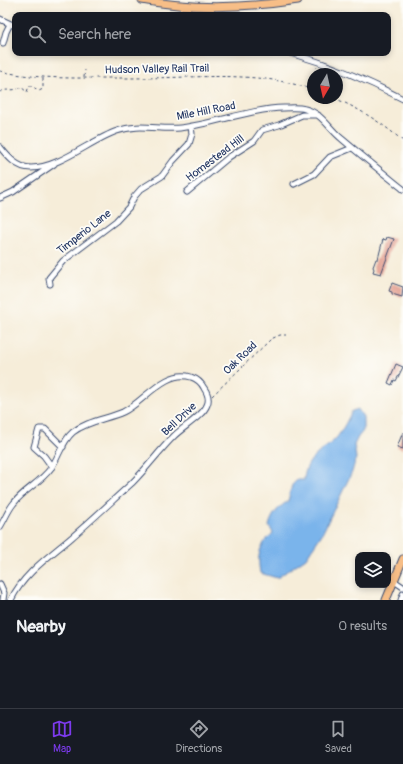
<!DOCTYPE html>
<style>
:root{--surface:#171b24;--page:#20242c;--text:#f1f3f6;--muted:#9ea1a6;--line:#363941;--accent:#7c3aed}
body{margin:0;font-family:Pangolin,sans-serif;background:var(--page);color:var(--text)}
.controls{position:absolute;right:12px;bottom:12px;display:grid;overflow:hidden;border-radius:8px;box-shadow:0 2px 6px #0003}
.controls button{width:36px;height:36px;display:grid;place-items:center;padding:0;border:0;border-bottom:1px solid var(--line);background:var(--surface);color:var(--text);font:20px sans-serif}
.compass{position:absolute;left:307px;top:68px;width:36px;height:36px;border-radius:50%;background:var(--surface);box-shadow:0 2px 6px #0003;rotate:189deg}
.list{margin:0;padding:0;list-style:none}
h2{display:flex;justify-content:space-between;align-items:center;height:52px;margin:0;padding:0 16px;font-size:17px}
h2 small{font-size:13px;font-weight:400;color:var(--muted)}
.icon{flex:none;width:22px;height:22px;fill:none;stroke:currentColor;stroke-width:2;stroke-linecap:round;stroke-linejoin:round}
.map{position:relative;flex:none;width:403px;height:600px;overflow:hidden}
.search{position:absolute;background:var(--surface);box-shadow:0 2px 6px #0003;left:12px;right:12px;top:12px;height:44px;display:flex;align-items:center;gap:10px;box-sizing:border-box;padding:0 14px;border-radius:8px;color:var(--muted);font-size:15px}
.sheet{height:108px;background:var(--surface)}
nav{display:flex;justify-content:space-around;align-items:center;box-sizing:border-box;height:56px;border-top:1px solid var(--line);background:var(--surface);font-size:11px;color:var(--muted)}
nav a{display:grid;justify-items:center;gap:2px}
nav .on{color:var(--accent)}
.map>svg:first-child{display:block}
.water{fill:#7ab4eb;stroke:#4a72a4}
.building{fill:#e5a99b}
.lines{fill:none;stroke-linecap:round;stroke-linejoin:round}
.minor-casing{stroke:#3c4c70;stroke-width:7}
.highway-casing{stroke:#3c4c70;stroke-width:9}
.path{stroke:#3c4c70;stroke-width:1;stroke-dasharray:3 3;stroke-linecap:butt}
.minor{stroke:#fff;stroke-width:5}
.highway{stroke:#f7be87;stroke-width:7}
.labels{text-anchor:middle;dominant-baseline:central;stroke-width:3.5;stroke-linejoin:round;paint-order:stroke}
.street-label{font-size:11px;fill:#1b2f5e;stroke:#fdfcf7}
</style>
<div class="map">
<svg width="403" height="600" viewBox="0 0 403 600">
<rect width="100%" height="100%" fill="#fdfcf7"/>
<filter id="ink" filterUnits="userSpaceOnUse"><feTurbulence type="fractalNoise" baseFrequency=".025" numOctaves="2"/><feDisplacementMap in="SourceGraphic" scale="8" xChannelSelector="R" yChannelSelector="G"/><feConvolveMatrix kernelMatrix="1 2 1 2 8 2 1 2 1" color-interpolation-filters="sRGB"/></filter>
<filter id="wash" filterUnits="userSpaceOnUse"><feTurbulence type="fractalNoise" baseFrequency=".012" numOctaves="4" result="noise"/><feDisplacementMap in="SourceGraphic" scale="16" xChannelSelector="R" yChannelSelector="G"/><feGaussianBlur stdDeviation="0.9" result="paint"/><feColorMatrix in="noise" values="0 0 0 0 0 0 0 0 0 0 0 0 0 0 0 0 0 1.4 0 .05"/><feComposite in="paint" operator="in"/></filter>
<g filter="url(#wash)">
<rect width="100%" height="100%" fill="#f6edd9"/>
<path class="water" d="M358 409 363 417V431L358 437 354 445 356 458 352 472 322 534 306 558 277 578 260 573C257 554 259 546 273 533L269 526C272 514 278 508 288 501L292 485 297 480H304C306 455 323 453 338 436 343 429 348 419 352 411Z"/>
<g id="blocks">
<path class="building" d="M387 237 394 239 381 274 373 272 374 269 373 267 376 259H378L383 239 386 240Z
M392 283 403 287 402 297 392 294V292L389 291Z
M396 364 403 367 396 381 394 380 392 385 388 383Z
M403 432V449L397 447Z"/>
</g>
</g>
<g filter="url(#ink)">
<use href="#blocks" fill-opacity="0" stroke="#3c4c70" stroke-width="1"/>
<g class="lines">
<defs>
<path id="minor" d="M0 19 15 26
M3 43 6 32 10 24
M290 53C329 64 367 80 403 99
M0 147C8 157 17 168 31 168 59 168 91 140 117 131 138 123 159 130 180 128 215 124 249 109 284 108 291 108 298 107 305 109 322 113 329 129 342 139 362 156 382 172 403 189
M294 184 314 174 330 157 352 148
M187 192 229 157 254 141 262 130 279 125 302 115H318
M0 198 13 192 54 164
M50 284 49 278 63 261 116 221 129 207 134 197 141 189 162 176 173 161 189 144 192 134 191 126
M52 467 44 456 34 447 39 429H45L63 447
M0 527C5 519 8 510 14 503 24 490 41 482 51 468 59 457 62 441 73 432 87 421 107 419 123 412 144 402 165 369 191 377 197 379 201 382 204 388 208 394 210 399 207 405 203 416 183 427 174 436 159 451 147 468 132 483 112 501 92 520 71 538 50 556 23 574 11 600
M394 581 403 587
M0 584 4 593 3 600
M401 600 403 594"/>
<path id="highway" d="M142 0C194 10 246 8 298 0
M386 600 403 559"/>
</defs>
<use href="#minor" class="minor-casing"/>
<use href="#highway" class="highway-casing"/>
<path class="path" d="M0 71C34 79 71 78 107 78 133 78 160 78 186 77 229 76 272 75 313 90
M314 73 317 67
M84 77 85 70
M307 87 313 75
M0 92C6 88 15 92 21 87L27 92 29 86H32L39 91 43 89V77
M334 98C360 109 382 123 403 141
M212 396 271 339 280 335H286"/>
<use href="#minor" class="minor"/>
<use href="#highway" class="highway"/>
</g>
</g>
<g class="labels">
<g class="street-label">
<text transform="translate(157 69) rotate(-1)">Hudson Valley Rail Trail</text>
<text transform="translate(206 111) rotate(-11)">Mile Hill Road</text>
<text transform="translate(215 158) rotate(-37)">Homestead Hill</text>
<text transform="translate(84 232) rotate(-38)">Timperio Lane</text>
<text transform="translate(240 358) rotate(-44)">Oak Road</text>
<text transform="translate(179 419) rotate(-43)">Bell Drive</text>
</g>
</g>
</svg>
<div class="controls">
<button><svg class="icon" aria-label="layers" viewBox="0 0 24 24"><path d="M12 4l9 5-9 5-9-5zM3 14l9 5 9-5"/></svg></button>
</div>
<svg class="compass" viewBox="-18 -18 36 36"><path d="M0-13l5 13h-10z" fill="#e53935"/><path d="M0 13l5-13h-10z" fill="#9ea1a6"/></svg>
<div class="search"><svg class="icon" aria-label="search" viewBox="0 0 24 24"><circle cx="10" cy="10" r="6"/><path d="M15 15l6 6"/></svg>Search here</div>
</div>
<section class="sheet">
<h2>Nearby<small>0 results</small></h2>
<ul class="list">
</ul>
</section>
<nav>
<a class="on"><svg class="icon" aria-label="map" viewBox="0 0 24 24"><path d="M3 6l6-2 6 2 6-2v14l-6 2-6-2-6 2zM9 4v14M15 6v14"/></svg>Map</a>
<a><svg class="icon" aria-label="directions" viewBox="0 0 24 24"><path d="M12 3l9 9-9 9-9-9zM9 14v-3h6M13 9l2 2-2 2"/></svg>Directions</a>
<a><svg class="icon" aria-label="saved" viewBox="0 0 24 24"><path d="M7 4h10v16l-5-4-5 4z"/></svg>Saved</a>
</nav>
